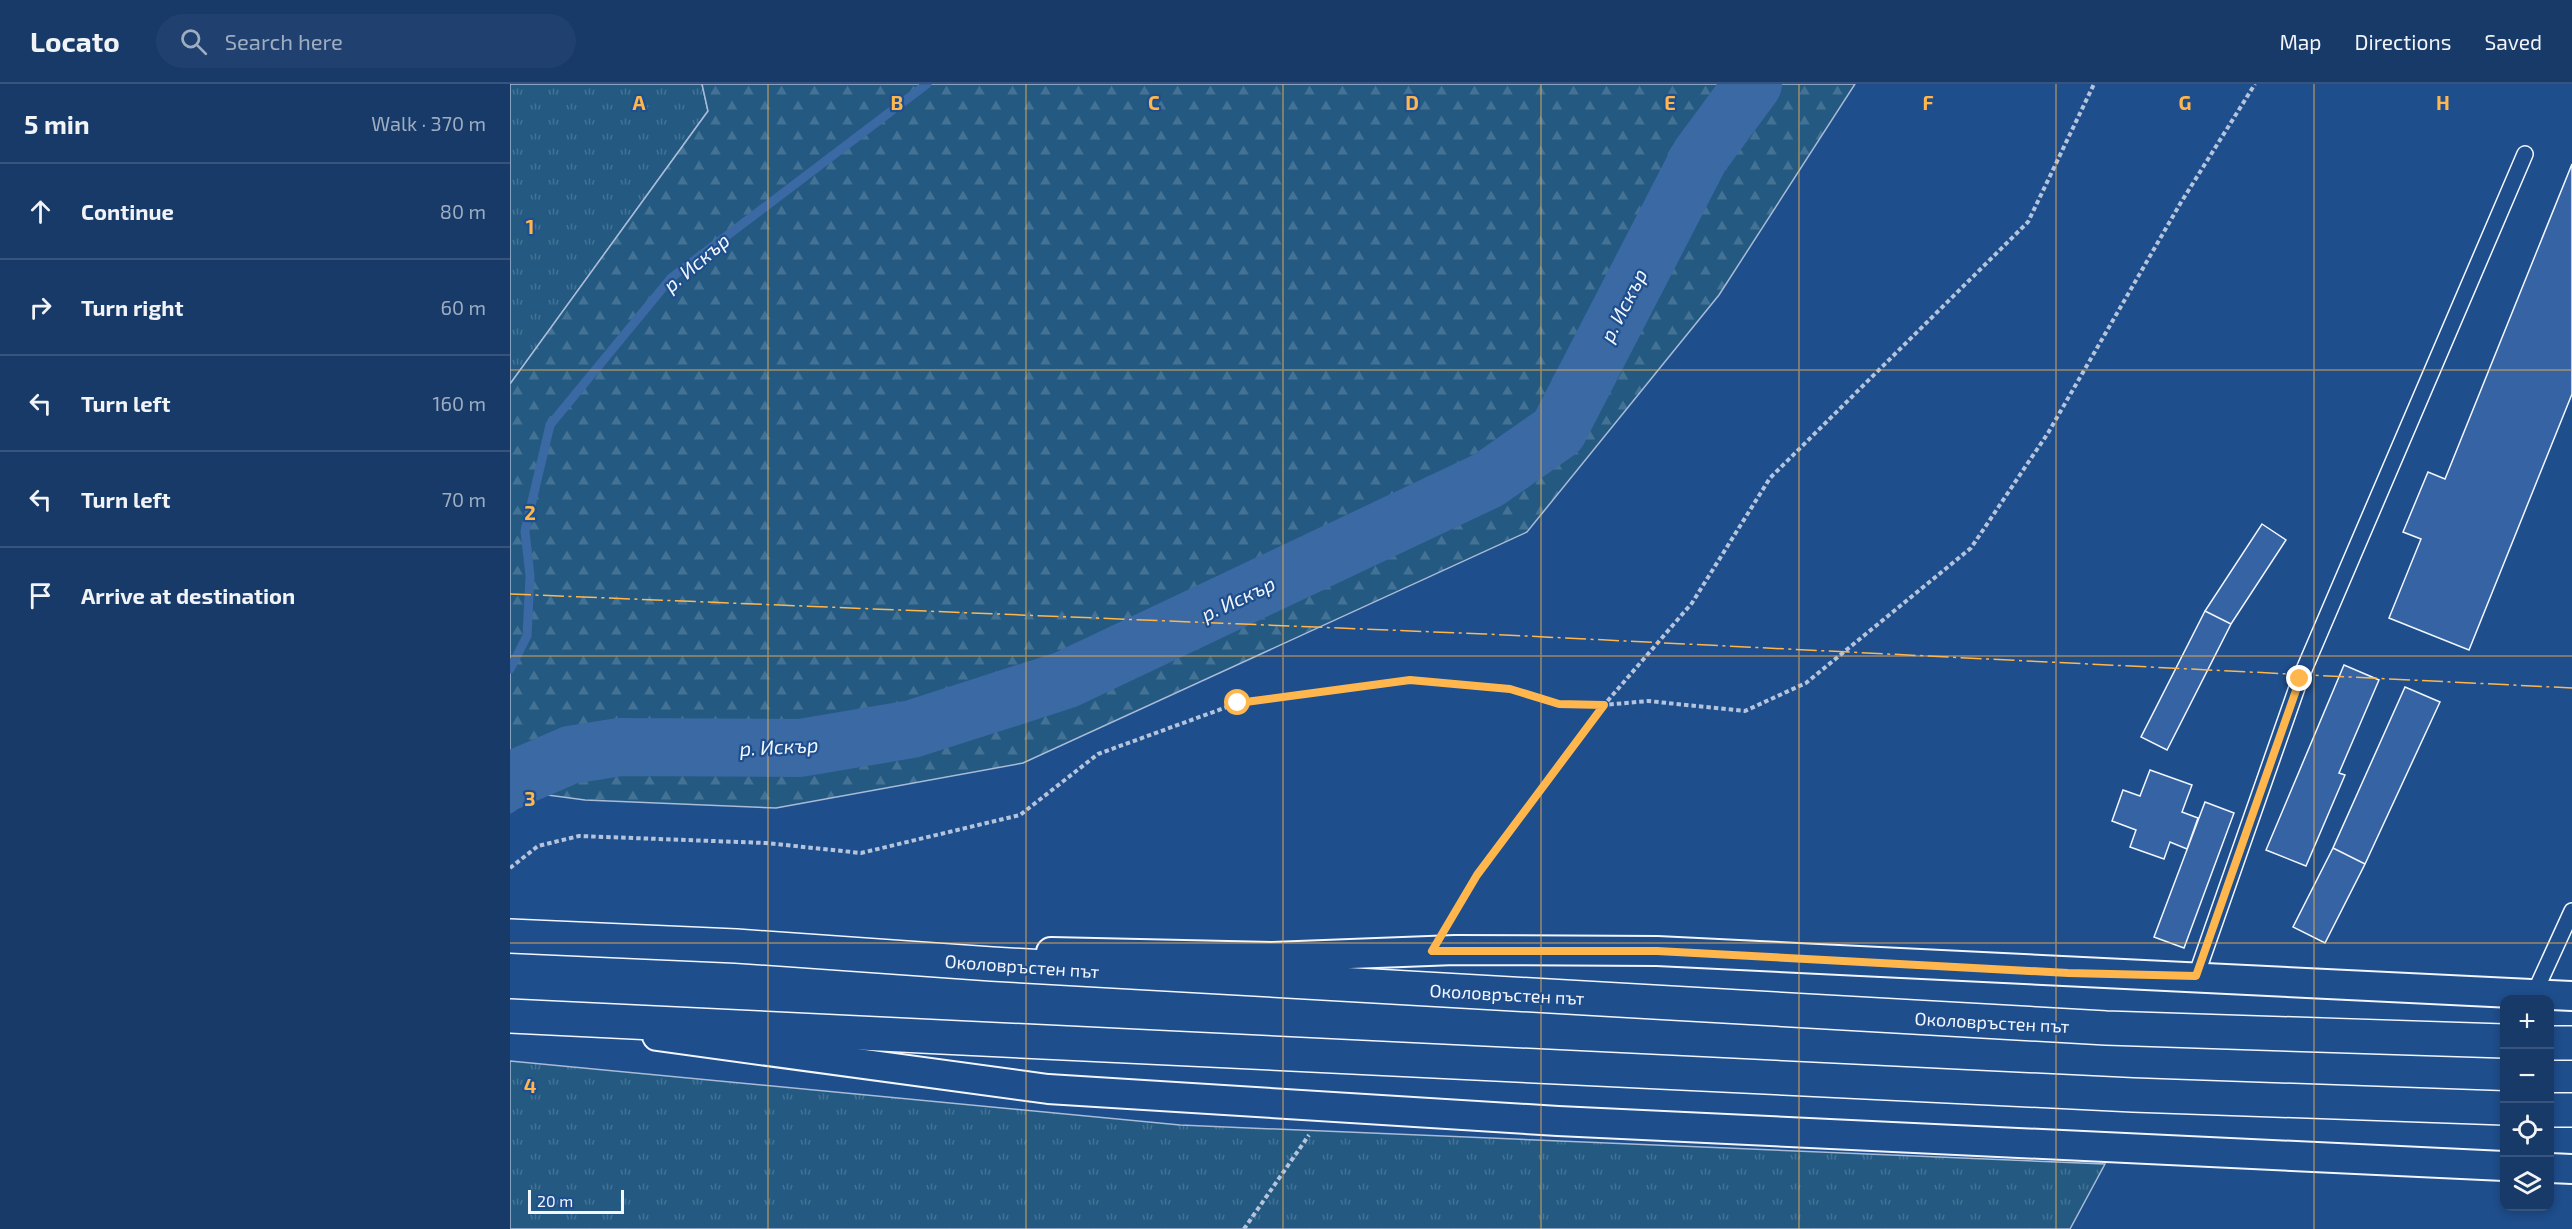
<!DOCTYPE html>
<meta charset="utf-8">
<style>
:root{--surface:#173a69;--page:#20416f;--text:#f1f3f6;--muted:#9eadc0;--line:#36547d}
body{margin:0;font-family:"Exo 2",sans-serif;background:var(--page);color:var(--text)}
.controls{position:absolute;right:18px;bottom:18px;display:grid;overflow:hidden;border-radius:12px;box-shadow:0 3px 9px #0003}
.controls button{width:54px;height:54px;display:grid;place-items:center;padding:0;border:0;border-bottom:2px solid var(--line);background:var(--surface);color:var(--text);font:30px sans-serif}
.scale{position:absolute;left:18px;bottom:15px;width:96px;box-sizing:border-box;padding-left:6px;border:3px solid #f2f6ff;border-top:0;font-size:16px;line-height:21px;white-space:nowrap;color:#f2f6ff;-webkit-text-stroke:4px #1f4e8c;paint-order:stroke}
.stop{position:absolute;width:18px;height:18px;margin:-14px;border:4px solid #ffb74d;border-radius:50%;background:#fff}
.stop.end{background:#ffb74d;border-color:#fff;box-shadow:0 2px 6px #0008}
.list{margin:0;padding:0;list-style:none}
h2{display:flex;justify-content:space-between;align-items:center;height:78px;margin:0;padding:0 24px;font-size:26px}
h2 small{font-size:20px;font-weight:400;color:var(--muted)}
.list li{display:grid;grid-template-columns:39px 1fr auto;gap:18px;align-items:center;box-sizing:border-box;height:96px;padding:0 24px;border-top:2px solid var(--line)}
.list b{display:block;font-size:22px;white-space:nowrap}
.list em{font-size:20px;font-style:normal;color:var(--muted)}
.icon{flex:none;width:33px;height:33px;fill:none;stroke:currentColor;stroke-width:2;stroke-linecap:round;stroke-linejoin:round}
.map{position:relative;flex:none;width:2062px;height:1145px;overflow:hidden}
header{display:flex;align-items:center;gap:36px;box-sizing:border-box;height:84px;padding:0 30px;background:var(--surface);border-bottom:2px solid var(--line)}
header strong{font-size:28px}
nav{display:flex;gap:33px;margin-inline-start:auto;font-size:21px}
.search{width:420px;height:54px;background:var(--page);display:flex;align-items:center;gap:15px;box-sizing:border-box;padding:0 21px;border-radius:33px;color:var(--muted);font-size:22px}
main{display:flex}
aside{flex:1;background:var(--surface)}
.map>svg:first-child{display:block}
.grass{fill:url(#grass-tufts);stroke:#a8bbd7;stroke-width:1.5}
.forest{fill:url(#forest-firs);stroke:#a8bbd7;stroke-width:1.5}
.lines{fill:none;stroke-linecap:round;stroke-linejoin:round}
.stream{stroke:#3b69a3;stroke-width:9}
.river{stroke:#3b69a3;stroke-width:58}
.building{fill:#3563a3;stroke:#f2f6ff;stroke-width:1.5}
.lane-casing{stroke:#f2f6ff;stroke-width:18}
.street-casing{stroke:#f2f6ff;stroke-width:32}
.highway-casing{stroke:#f2f6ff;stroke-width:36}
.path{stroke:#b3c4dc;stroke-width:4;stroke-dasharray:4.5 3;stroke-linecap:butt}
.lane{stroke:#1f4e8c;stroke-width:15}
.street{stroke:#1f4e8c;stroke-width:28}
.highway{stroke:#1f4e8c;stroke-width:33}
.power{stroke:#ffb74d;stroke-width:1.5;stroke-dasharray:21 4.5 3 4.5;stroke-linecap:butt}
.route{stroke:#ffb74d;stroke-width:8}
.grid{fill:none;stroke:#ffb74d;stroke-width:1.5;stroke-opacity:0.55}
.labels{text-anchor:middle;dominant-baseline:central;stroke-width:4.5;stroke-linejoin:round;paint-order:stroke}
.street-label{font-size:18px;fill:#f2f6ff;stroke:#1f4e8c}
.water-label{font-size:20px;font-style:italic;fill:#f2f6ff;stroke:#1f4e8c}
.grid-label{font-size:20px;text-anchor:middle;font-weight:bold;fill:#ffb74d;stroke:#1f4e8c;stroke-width:4.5;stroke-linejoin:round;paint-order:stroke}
</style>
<header>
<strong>Locato</strong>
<div class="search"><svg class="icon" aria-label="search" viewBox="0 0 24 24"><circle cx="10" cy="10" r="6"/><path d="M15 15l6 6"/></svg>Search here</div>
<nav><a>Map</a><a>Directions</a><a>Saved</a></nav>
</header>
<main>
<aside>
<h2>5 min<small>Walk · 370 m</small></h2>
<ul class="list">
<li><svg class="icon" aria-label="ahead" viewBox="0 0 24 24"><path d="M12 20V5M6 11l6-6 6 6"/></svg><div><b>Continue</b></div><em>80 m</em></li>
<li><svg class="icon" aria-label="right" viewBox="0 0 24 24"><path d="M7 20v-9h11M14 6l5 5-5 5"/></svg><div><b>Turn right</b></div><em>60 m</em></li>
<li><svg class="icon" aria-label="left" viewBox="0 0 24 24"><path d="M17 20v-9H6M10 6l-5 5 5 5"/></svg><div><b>Turn left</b></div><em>160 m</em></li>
<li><svg class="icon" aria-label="left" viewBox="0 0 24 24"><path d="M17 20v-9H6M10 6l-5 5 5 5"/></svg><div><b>Turn left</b></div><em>70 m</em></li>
<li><svg class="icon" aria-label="arrive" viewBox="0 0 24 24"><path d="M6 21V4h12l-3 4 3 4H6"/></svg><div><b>Arrive at destination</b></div></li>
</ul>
</aside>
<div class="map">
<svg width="2062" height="1145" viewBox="0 0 2062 1145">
<defs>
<pattern id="grass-tufts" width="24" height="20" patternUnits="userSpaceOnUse" patternTransform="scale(1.5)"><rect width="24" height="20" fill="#245a82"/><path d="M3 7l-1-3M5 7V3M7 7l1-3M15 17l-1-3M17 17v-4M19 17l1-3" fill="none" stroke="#447295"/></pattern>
<pattern id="forest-firs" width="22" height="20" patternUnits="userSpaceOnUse" patternTransform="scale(1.5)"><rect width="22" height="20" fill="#245a82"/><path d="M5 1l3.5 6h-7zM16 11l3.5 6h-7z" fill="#447295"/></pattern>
</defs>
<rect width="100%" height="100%" fill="#1f4e8c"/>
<path class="grass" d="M0 0H192L198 27 0 300Z
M0 977 670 1041 1595 1080 1560 1145H0Z"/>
<path class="forest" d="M192 0H1345L1209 211 1017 448 513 679 266 724 75 716 0 706V300L198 27Z"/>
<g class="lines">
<path class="stream" d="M0 585 17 552 20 492 15 447 40 341 161 194 417 0
M0 725 40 697 60 671"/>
<path class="river" d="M0 697 60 671 110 663 290 664 402 645 555 596 978 396 1048 347 1190 72 1243 0"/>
</g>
<path class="building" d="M2062 80V310L1959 566 1879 534 1911 455 1893 448 1918 388 1935 395Z
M1752 440 1776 456 1721 540 1695 527Z
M1695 527 1721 540 1657 666 1631 653Z
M1834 581 1869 596 1829 689 1835 691 1796 782 1756 766Z
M1895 603 1930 618 1855 780 1823 764Z
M1640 686 1682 701 1672 728 1688 734 1677 765 1660 758 1654 775 1620 763 1626 746 1602 737 1613 706 1630 712Z
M1695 718 1724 729 1674 864 1644 853Z
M1823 764 1855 780 1815 859 1783 843Z"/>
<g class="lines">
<defs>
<path id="lane" d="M1686 892 1790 595 2015 70
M2024 910 2062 827"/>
<path id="street" d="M541 868 762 873 945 866 1147 867 2062 912
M147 952 538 1005 1048 1037 1994 1082
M2040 1084 2062 1085"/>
<path id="highway" d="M0 852 226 862 482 880 1596 944 1994 957
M0 932 1623 1011 1994 1024
M2040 959H2062
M2040 1026H2062"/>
</defs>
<use href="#lane" class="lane-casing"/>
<use href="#street" class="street-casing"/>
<use href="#highway" class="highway-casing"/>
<path class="path" d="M0 784 28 762 69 752 256 759 351 769 510 731 588 670 728 619 900 596 1000 605 1049 620 1094 621 1138 617 1235 627 1296 599 1461 464 1538 349 1670 120 1745 0
M940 836 967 791 1094 621 1182 519 1260 394 1518 138 1584 0
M734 1145 799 1051"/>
<use href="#lane" class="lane"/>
<use href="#street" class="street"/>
<use href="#highway" class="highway"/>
<path class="power" d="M0 510 975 550 2062 604"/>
</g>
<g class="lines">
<path class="route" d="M728 619 900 596 1000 605 1049 620 1094 621 967 791 922 867H1147L1558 889 1686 892 1790 595"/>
</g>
<path class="grid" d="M258 0V1145M516 0V1145M773 0V1145M1031 0V1145M1289 0V1145M1546 0V1145M1804 0V1145M0 286H2062M0 572H2062M0 859H2062"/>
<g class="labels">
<g class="street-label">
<text transform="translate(512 882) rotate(4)">Околовръстен път</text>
<text transform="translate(997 910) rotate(3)">Околовръстен път</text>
<text transform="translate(1482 938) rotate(3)">Околовръстен път</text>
</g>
<g class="water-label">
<text transform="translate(186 178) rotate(-40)">р. Искър</text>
<text transform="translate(1113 221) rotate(-63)">р. Искър</text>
<text transform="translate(728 514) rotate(-25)">р. Искър</text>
<text transform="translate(269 662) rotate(-3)">р. Искър</text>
</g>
</g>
<g class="grid-label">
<text x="129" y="26">A</text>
<text x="387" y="26">B</text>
<text x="644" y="26">C</text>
<text x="902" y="26">D</text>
<text x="1160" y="26">E</text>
<text x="1418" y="26">F</text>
<text x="1675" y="26">G</text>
<text x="1933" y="26">H</text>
<text x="20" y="150">1</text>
<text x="20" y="436">2</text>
<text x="20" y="722">3</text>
<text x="20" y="1009">4</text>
</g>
</svg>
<div class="controls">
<button>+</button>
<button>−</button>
<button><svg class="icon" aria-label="locate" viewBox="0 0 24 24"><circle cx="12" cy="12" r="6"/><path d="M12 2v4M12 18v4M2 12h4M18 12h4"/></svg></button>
<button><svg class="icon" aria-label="layers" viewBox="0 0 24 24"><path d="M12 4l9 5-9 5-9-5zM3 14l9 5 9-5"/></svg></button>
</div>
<div class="scale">20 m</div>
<div class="stop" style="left:728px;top:619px"></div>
<div class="stop end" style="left:1790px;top:595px"></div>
</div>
</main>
